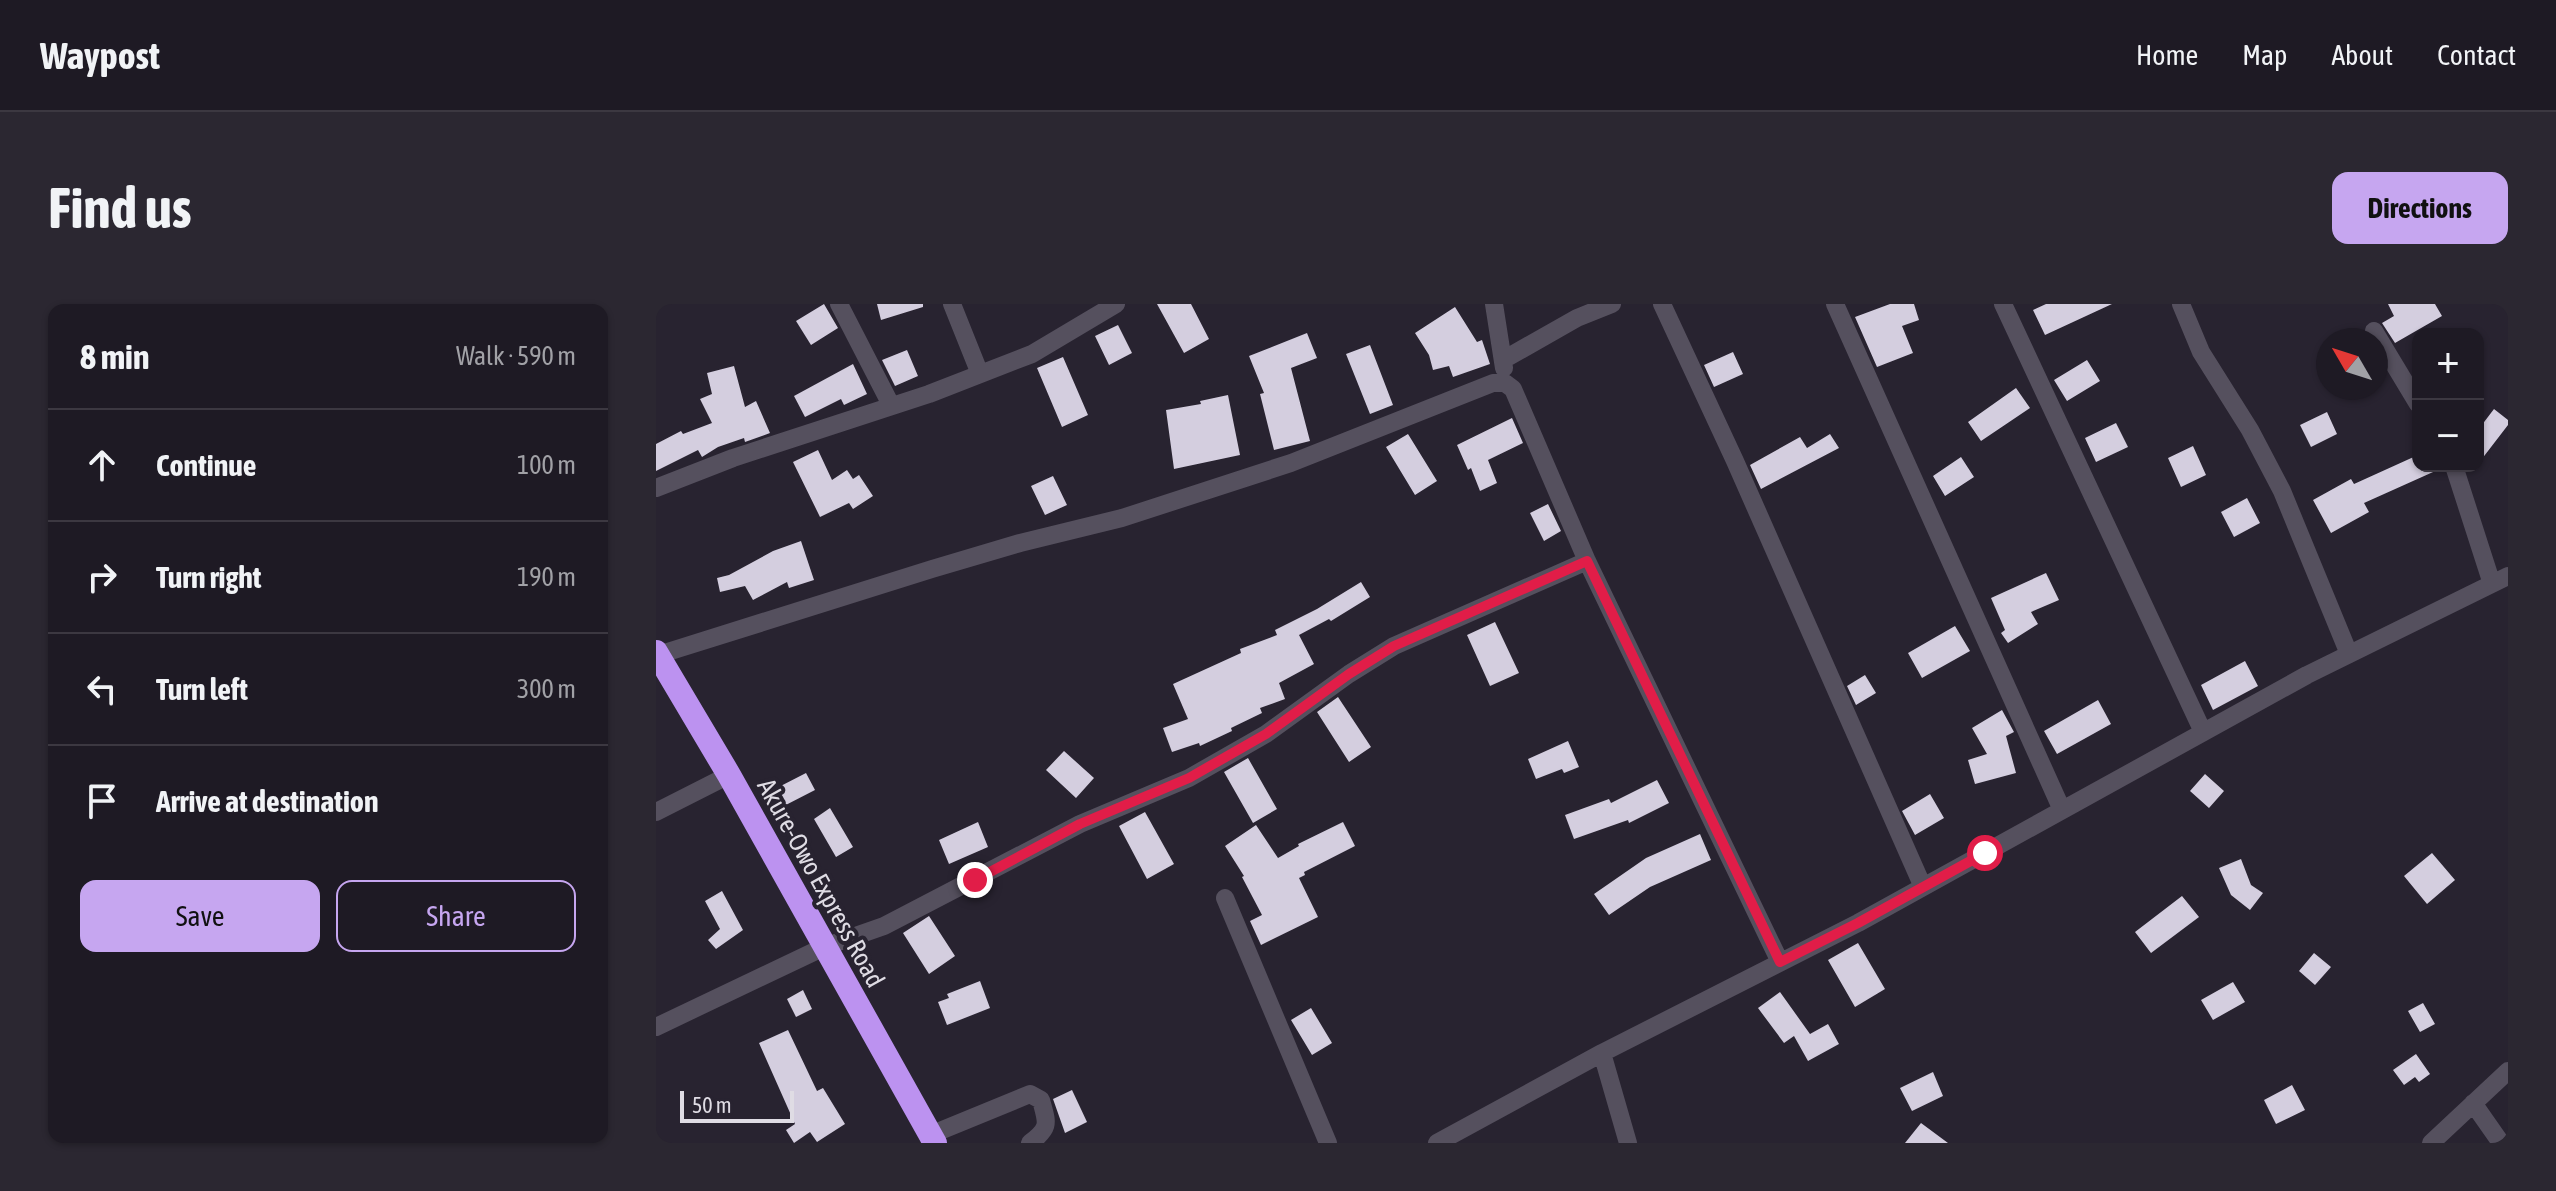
<!DOCTYPE html>
<meta charset="utf-8">
<style>
:root{--surface:#1e1a24;--page:#2b2731;--text:#f1f3f6;--muted:#a1a1a6;--line:#3c3841;--accent:#c6a6f0}
body{margin:0;font-family:"Asap Condensed",sans-serif;background:var(--page);color:var(--text)}
.controls{position:absolute;right:24px;top:24px;display:grid;overflow:hidden;border-radius:16px;box-shadow:0 2px 6px #0004}
.controls button{width:72px;height:72px;display:grid;place-items:center;padding:0;border:0;border-bottom:2px solid var(--line);background:var(--surface);color:var(--text);font:40px sans-serif}
.compass{position:absolute;left:1660px;top:24px;width:72px;height:72px;border-radius:50%;background:var(--surface);box-shadow:0 2px 6px #0004;rotate:309deg}
.scale{position:absolute;left:24px;bottom:20px;width:114px;box-sizing:border-box;padding-left:8px;border:4px solid #dfdce4;border-top:0;font-size:22px;line-height:28px;white-space:nowrap;color:#dfdce4;-webkit-text-stroke:6px #282330;paint-order:stroke}
.stop{position:absolute;width:24px;height:24px;margin:-18px;border:6px solid #e11d48;border-radius:50%;background:#fff}
.stop.end{background:#e11d48;border-color:#fff;box-shadow:0 2px 8px #0008}
.list{margin:0;padding:0;list-style:none}
h2{display:flex;justify-content:space-between;align-items:center;height:104px;margin:0;padding:0 32px;font-size:34px}
h2 small{font-size:26px;font-weight:400;color:var(--muted)}
.list li{display:grid;grid-template-columns:52px 1fr auto;gap:24px;align-items:center;box-sizing:border-box;height:112px;padding:0 32px;border-top:2px solid var(--line)}
.list b{display:block;font-size:30px;white-space:nowrap}
.list em{font-size:26px;font-style:normal;color:var(--muted)}
.actions{display:flex;gap:16px;padding:24px 32px}
.actions a{flex:1;padding:18px 0;border:2px solid var(--accent);border-radius:16px;text-align:center;font-size:28px;color:var(--accent)}
.actions .main{background:var(--accent);color:#111}
.icon{flex:none;width:44px;height:44px;fill:none;stroke:currentColor;stroke-width:2;stroke-linecap:round;stroke-linejoin:round}
.map{position:relative;flex:none;width:1852px;height:839px;overflow:hidden;border-radius:16px}
header{display:flex;align-items:center;gap:48px;box-sizing:border-box;height:112px;padding:0 40px;background:var(--surface);border-bottom:2px solid var(--line)}
header strong{font-size:38px}
nav{display:flex;gap:44px;margin-inline-start:auto;font-size:28px}
.intro{display:flex;align-items:center;justify-content:space-between;box-sizing:border-box;height:192px;padding:0 48px}
h1{margin:0;font-size:56px}
.button{padding:20px 36px;border-radius:16px;background:var(--accent);color:#111;font-size:28px;font-weight:700}
main{display:flex;gap:48px;padding:0 48px}
aside{flex:1;background:var(--surface);border-radius:16px;box-shadow:0 2px 6px #0004}
.map>svg:first-child{display:block}
.building{fill:#d4cedf}
.lines{fill:none;stroke-linecap:round;stroke-linejoin:round}
.minor{stroke:#55505e;stroke-width:18}
.highway{stroke:#bc92f0;stroke-width:24}
.route{stroke:#e11d48;stroke-width:10}
.labels{text-anchor:middle;dominant-baseline:central;stroke-width:8;stroke-linejoin:round;paint-order:stroke}
.street-label{font-size:26px;fill:#dfdce4;stroke:#282330}
</style>
<header>
<strong>Waypost</strong>
<nav><a>Home</a><a>Map</a><a>About</a><a>Contact</a></nav>
</header>
<div class="intro"><h1>Find us</h1><a class="button">Directions</a></div>
<main>
<aside>
<h2>8 min<small>Walk · 590 m</small></h2>
<ul class="list">
<li><svg class="icon" aria-label="ahead" viewBox="0 0 24 24"><path d="M12 20V5M6 11l6-6 6 6"/></svg><div><b>Continue</b></div><em>100 m</em></li>
<li><svg class="icon" aria-label="right" viewBox="0 0 24 24"><path d="M7 20v-9h11M14 6l5 5-5 5"/></svg><div><b>Turn right</b></div><em>190 m</em></li>
<li><svg class="icon" aria-label="left" viewBox="0 0 24 24"><path d="M17 20v-9H6M10 6l-5 5 5 5"/></svg><div><b>Turn left</b></div><em>300 m</em></li>
<li><svg class="icon" aria-label="arrive" viewBox="0 0 24 24"><path d="M6 21V4h12l-3 4 3 4H6"/></svg><div><b>Arrive at destination</b></div></li>
</ul>
<div class="actions"><a class="main">Save</a><a>Share</a></div>
</aside>
<div class="map">
<svg width="1852" height="839" viewBox="0 0 1852 839">
<rect width="100%" height="100%" fill="#282330"/>
<path class="building" d="M168 0 182 24 155 41 140 17Z
M221 0H267V3L225 16Z
M501 0H535L553 35 528 49Z
M1234 0H1258L1263 16 1246 22 1257 49 1221 63 1199 13Z
M1390 0H1456L1389 31 1377 6Z
M1732 0H1779L1786 12 1739 39 1726 19 1738 12Z
M799 3 821 38 826 36 834 60 797 73 793 62 777 66 773 51 759 29Z
M462 21 476 49 453 61 439 32Z
M651 29 661 54 635 64 654 137 618 146 604 90 608 89 593 52Z
M714 41 737 101 714 110 690 50Z
M251 46 262 72 239 82 226 56Z
M1077 48 1087 70 1058 83 1048 61Z
M407 53 432 111 406 123 381 64Z
M1431 56 1444 77 1411 97 1398 76Z
M197 60 211 90 188 101 185 95 149 113 138 92Z
M78 62 89 103 100 97 114 129 89 138 88 134 62 143 46 153 42 146 0 167V140L25 127 27 130 56 119 44 95 56 90 51 69Z
M1360 84 1374 104 1325 137 1312 118Z
M572 91 584 151 518 165 510 106 545 100 544 97Z
M1838 105 1852 116V121L1822 160V126Z
M1671 108 1681 130 1655 143 1644 121Z
M856 114 867 139 832 156 841 179 824 187 815 164 812 166 801 141Z
M1460 119 1472 143 1440 158 1429 134Z
M752 130 781 177 759 191 730 143Z
M1174 130 1183 144 1105 185 1094 161 1144 133 1151 144Z
M1537 142 1550 171 1525 183 1512 154Z
M162 146 176 176 191 166 197 175 203 171 217 192 197 205 193 199 164 213 137 158Z
M1762 151V162L1786 164 1708 199 1713 208 1675 229 1657 196 1695 175 1698 180Z
M1305 153 1318 173 1289 192 1277 172Z
M397 172 411 201 389 211 375 182Z
M1591 194 1604 219 1578 233 1565 208Z
M892 200 905 227 888 237 874 209Z
M145 237 158 276 133 284 131 278 97 296 89 282 64 288 61 274 73 271 117 247Z
M1390 269 1403 296 1375 308 1382 320 1352 339 1345 329 1349 326 1335 294Z
M705 278 714 293 675 317 673 315 643 331 658 360 623 379 629 395 604 404 606 409 575 424 576 427 544 442 543 439 516 448 507 424 532 415 517 380 585 349 584 345 621 331 619 326 661 305Z
M839 318 863 369 834 382 811 331Z
M1299 322 1314 347 1266 374 1252 349Z
M1589 357 1602 382 1557 406 1545 381Z
M1209 371 1220 389 1200 401 1191 382Z
M682 393 715 443 693 458 661 408Z
M1442 396 1455 420 1401 450 1388 427Z
M1346 406 1358 428 1350 432 1360 469 1319 480 1312 456 1331 450 1316 424Z
M912 437 923 463 908 469 906 465 880 475 872 455Z
M408 447 438 474 420 494 390 466Z
M592 454 621 505 597 519 568 468Z
M150 469 159 486 122 505 113 488Z
M1549 470 1568 487 1553 504 1534 487Z
M1001 476 1013 499 973 519 972 516 918 535 909 511 953 495 955 499Z
M1274 490 1288 514 1259 531 1246 507Z
M174 504 197 543 180 553 158 515Z
M489 508 518 560 491 575 463 522Z
M322 518 332 543 293 560 283 536Z
M687 518 699 542 648 568 649 571 643 574 662 613 605 641 594 617 606 611 586 573 588 572 569 542 600 521 622 554 643 542 642 540Z
M1044 530 1055 556 994 583 953 611 938 590 990 554Z
M1776 549 1799 576 1771 600 1748 572Z
M1585 555 1595 581 1607 589 1594 606 1575 591 1563 564Z
M66 587 87 626 60 645 52 636 64 625 49 597Z
M1526 592 1543 613 1495 649 1479 628Z
M273 612 299 652 273 670 247 629Z
M1202 639 1229 685 1199 703 1172 656Z
M1658 649 1675 663 1659 681 1643 667Z
M324 677 334 704 291 721 282 698 293 694 291 690Z
M1577 678 1589 698 1557 716 1545 696Z
M147 686 156 705 140 713 131 695Z
M1124 688 1154 730 1172 720 1183 740 1152 757 1138 732 1128 739 1102 704Z
M1767 699 1779 720 1764 728 1752 707Z
M655 704 676 739 656 751 635 716Z
M132 726 161 787 167 784 189 820 161 838 154 828 138 839 130 826 139 820 103 739Z
M1760 750 1774 770 1763 778 1759 773 1748 781 1737 766Z
M1277 768 1287 792 1256 807 1244 784Z
M1636 781 1649 806 1620 820 1608 796Z
M416 786 431 818 409 829 397 795Z
M1265 819 1292 839H1249Z"/>
<g class="lines">
<path class="minor" d="M183 0 235 101
M296 0 324 70
M838 0 848 64
M1006 0 1079 157 1267 583
M1179 0 1406 506
M1347 0 1547 428
M1525 0 1545 48 1594 126 1626 187 1693 350
M1718 27 1762 100
M847 56 921 14 956 0
M1798 162 1836 280
M0 184 77 154 273 90 376 50 460 0
M2 351 276 265 364 239 466 214 635 159 837 79H849L857 85 931 257 1124 658
M0 508 73 471
M569 594 672 839
M0 723 168 643 228 622 424 520 533 474 610 430 693 370 738 342 931 257
M946 749 972 839
M1817 799 1845 839
M274 831 374 790 385 796C391 819 395 823 374 839
M781 839 946 749 1202 619 1651 371 1852 272
M1775 839 1852 767"/>
<path class="highway" d="M0 348 73 471 279 839"/>
</g>
<g class="lines">
<path class="route" d="M319 576 424 520 533 474 610 430 693 370 738 342 931 257 1124 658 1202 619 1329 549"/>
</g>
<g class="labels">
<g class="street-label">
<text transform="translate(165 579) rotate(61)">Akure-Owo Express Road</text>
</g>
</g>
</svg>
<div class="controls">
<button>+</button>
<button>−</button>
</div>
<svg class="compass" viewBox="-18 -18 36 36"><path d="M0-13l5 13h-10z" fill="#e53935"/><path d="M0 13l5-13h-10z" fill="#a1a1a6"/></svg>
<div class="scale">50 m</div>
<div class="stop" style="left:1329px;top:549px"></div>
<div class="stop end" style="left:319px;top:576px"></div>
</div>
</main>
